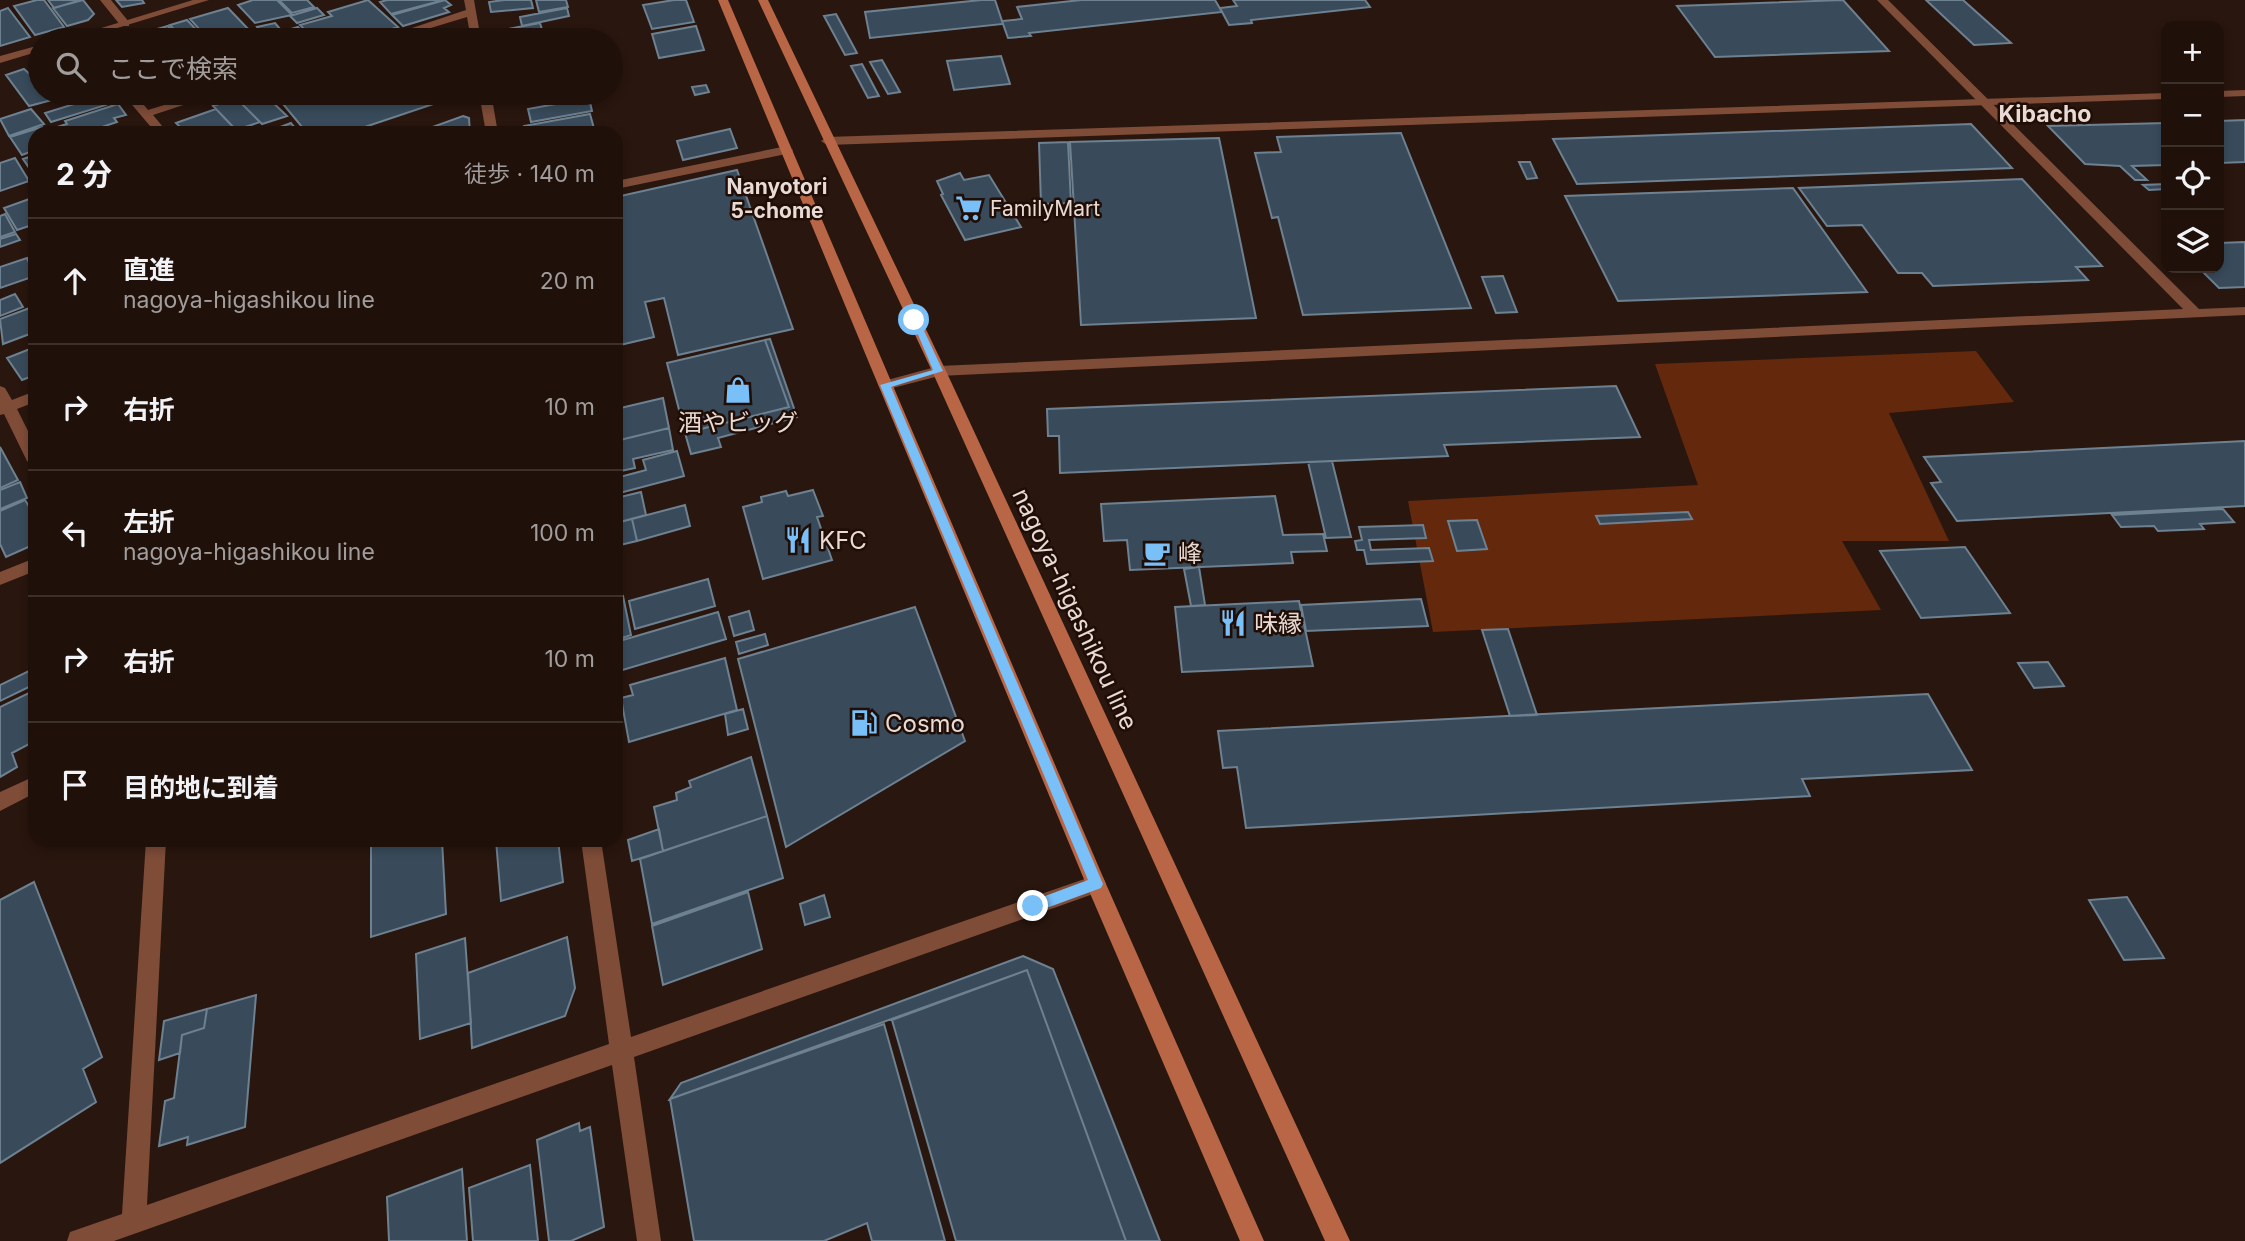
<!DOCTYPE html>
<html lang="ja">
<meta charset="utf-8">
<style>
:root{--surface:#1f100a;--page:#2c1e18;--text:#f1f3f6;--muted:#a19d9c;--line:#3c302b}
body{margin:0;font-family:Inter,"Noto Sans JP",sans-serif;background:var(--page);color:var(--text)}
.controls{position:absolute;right:21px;top:21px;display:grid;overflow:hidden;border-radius:14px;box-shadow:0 4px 10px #0003}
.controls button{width:63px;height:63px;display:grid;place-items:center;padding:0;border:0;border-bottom:2px solid var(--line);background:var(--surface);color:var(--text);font:35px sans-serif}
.stop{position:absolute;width:21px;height:21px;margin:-16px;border:5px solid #79bff8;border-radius:50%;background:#fff}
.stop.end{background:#79bff8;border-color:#fff;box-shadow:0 2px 7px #0008}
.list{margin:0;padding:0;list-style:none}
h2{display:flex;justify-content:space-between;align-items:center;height:91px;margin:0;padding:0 28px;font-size:30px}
h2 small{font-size:23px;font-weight:400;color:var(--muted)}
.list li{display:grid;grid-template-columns:46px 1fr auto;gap:21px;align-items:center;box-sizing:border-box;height:126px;padding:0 28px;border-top:2px solid var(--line)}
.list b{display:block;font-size:26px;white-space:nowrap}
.list p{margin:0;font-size:23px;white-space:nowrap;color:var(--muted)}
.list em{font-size:23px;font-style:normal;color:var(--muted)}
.icon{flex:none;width:38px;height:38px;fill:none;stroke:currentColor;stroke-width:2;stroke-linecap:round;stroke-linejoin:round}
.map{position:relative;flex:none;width:2245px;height:1241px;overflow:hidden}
.search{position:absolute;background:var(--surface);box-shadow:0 4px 10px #0003;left:28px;top:28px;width:595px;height:77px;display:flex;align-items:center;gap:18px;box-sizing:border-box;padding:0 24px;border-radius:38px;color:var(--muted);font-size:26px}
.panel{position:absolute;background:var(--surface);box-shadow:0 4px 10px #0003;left:28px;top:126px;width:595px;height:721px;border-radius:21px}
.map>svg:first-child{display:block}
.green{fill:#64280d}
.building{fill:#394b5b;stroke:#6d8191;stroke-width:2}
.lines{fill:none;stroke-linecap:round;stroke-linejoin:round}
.minor{fill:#7f4c38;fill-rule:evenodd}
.tertiary{fill:#7f4c38;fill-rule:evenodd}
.secondary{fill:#b86645;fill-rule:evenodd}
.route{fill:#79bff8}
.labels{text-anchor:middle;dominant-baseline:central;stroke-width:5;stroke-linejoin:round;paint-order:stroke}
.far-neighbourhood-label{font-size:21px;font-weight:bold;fill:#e8dad4;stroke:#1f0d06}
.far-poi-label{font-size:21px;fill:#e8dad4;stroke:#1f0d06;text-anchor:start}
.far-quarter-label{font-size:23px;font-weight:bold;fill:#e8dad4;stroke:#1f0d06}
.poi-label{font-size:24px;fill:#e8dad4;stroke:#1f0d06;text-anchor:start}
.street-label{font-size:24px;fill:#e8dad4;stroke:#1f0d06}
</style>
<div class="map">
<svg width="2245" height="1241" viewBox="0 0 2245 1241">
<rect width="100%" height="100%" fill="#29160e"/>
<path class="green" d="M1976 351 2014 402 1889 413 1949 541H1842L1881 610 1433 632 1408 501 1698 485 1655 364Z"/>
<path class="building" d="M37 0H44L64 27 35 35 14 6Z
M48 0H81L54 8Z
M83 0 94 14 88 20 67 26 53 8Z
M116 0H142L144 3 122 7Z
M253 0H277L292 15 255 23 238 5Z
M279 0H307L314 7 292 13Z
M368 0 398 27 358 40H315L300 25 332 16 328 12Z
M387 0H439L440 1 391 14 380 2Z
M445 0 451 5 444 8 449 12 403 26 392 15Z
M504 0H531L533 8 491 12 489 2Z
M536 0H566L568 7 539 12Z
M674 0H686L694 22 652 29 643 5Z
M981 0H995L1003 24 870 38 865 12Z
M1081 0H1215L1222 12 1029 33 1031 36 1008 38 1002 21 1022 19 1017 7Z
M1233 0H1365L1370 7 1251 20 1252 23 1229 25 1220 8 1237 6Z
M1843 0 1889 51 1715 57 1677 6Z
M1926 0H1963L2011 43 1974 45Z
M8 8 30 37 0 46V11Z
M228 8 250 31 209 40 190 19Z
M317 8 324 15 297 23 290 16Z
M567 8 569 16 522 26 520 17Z
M836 14 857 53 845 55 824 16Z
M187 20 206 40H184L170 25Z
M275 23 280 29 262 34 257 27Z
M540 23 544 36 500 40 498 31Z
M168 26 178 37 158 40 150 31Z
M696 26 704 50 659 58 652 34Z
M298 27 310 40H266L264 37Z
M250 31 256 37 219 40Z
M1001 56 1010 84 954 90 947 61Z
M882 60 900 92 888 94 870 62Z
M862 64 879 96 868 98 851 66Z
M24 69 40 83V93H51L56 99 29 106 6 75Z
M706 85 709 92 695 95 692 87Z
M154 93H184L161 100Z
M254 93H263L287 116 262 124 237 99Z
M318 93H453L454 97 347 133H307L283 104Z
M507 93H557L510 102Z
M100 96 106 105 51 122 45 113Z
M236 98 260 122 236 130 213 106Z
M589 98 592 111 531 122 528 109Z
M118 104 126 115 114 118 117 122 84 133H62L57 127 67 124 65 121Z
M31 109 44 124 9 136 0 119Z
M216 109 236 130 186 133 176 123Z
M590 114 595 132 525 133 524 126Z
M463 116 469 118 470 133H416Z
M2245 120V162L2219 163V121Z
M291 123 299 133 267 132Z
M2166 123V165L2132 166 2147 180H2135L2120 166 2085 164 2048 126Z
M1971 124 2012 168 1577 184 1553 139Z
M42 127 50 133H35V150L22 155 10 137Z
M730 129 737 148 683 160 677 141Z
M1401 133 1471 308 1303 315 1278 217 1272 218 1255 153 1281 152 1277 137Z
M1219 138 1256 318 1081 325 1070 142Z
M1068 142 1071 203 1041 204 1039 143Z
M35 155V171L32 172 23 159Z
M15 158 29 181 0 191V163Z
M1519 162H1530L1537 178 1527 179Z
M737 170 793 329 678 355 664 298 645 302 654 337 616 346V197Z
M960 173 964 180 989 175 1021 227 965 240 941 195 943 194 937 181Z
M2022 179 2102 266 2076 267 2088 280 1933 286 1922 273H1898L1862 225 1827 226 1799 188Z
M2166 184V189L2149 190 2143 185Z
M1793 188 1867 292 1618 301 1565 196Z
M35 197V224L17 230 4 208Z
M5 214 15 232 0 237V216Z
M16 234 20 240 0 247V239Z
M2245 242V287L2219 288 2199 268H2219V243Z
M27 258 35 276 0 288V267Z
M1503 276 1517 312 1496 313 1482 277Z
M15 294 23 307 0 316V300Z
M35 306V332L3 344 0 319Z
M770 339 797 417 718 438 721 447 691 454 685 433 789 407 765 340Z
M765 340 789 407 685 433 667 363Z
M35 347V375L22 380 7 358Z
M1616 386 1640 437 1444 445 1448 456 1060 473 1059 436H1048L1047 409Z
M663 398 669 428 616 441V409Z
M669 428 673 450 633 459 635 468 616 472V441Z
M2245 441V506L1957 521 1931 483 1941 482 1924 457Z
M0 447 18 480 0 488Z
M677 451 684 476 616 494V478L646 470 643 460Z
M1332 461 1351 537 1326 538 1308 462Z
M20 482 27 498 0 509V490Z
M813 490 823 516 817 517 832 560 763 579 743 507 762 502 761 497 786 491 788 496Z
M641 492 646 515 616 523V498Z
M1275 496 1283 535 1323 534 1327 551 1291 552 1293 563 1130 570 1127 540 1104 541 1101 504Z
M25 500 35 516V544L6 557 0 544V511Z
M685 505 690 526 637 541 632 519Z
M2223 509 2234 522 2200 524 2204 529 2158 531 2154 526 2121 527 2112 515Z
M1688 512 1692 519 1600 524 1596 516Z
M632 519 637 541 616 546V523Z
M1477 520 1487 549 1457 551 1448 521Z
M1423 525 1426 538 1369 540 1371 550 1429 548 1433 561 1367 564 1364 550H1357L1355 541 1362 540 1359 527Z
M1965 547 2010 613 1921 618 1880 551Z
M1199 567 1205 605 1191 606 1184 569Z
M708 579 715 606 635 629 629 601Z
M623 596 631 635 616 640V598Z
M1421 599 1428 626 1306 631 1301 605Z
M1299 601 1313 666 1182 672 1175 607Z
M915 607 965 741 786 847 738 659Z
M749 611 754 630 734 636 729 617Z
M718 612 726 639 616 672V642Z
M1508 629 1537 715 1510 716 1482 630Z
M765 634 768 645 739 654 736 642Z
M725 658 737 710 629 742 621 698 633 695 630 685Z
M2048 662 2064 686 2034 688 2018 663Z
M35 668V684L0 701V685Z
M35 690V741L12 753 17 767 0 777V707Z
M1928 694 1972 770 1802 779 1810 796 1246 828 1237 767 1223 768 1218 731Z
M743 709 748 729 728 735 725 714Z
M751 757 767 816 663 851 654 807 677 800 676 793 691 787 689 781Z
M767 816 783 878 652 924 640 859Z
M659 829 663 851 632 861 628 840Z
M371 840H442L446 914 371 937Z
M496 840H558L563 882 501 901Z
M34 882 102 1057 83 1069 96 1102 0 1163V900Z
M748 892 762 949 663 985 652 926Z
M824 895 830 917 805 925 800 904Z
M2127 897 2164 958 2124 960 2089 900Z
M567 937 575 988 565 1016 472 1048 468 973Z
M465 938 471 1023 420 1039 416 954Z
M1023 956 1053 969 1160 1241H1126L1027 970 670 1099 681 1083Z
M1027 970 1126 1241H956L892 1020Z
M256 995 245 1127 187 1145 188 1137 159 1146 165 1101 174 1098 182 1035 204 1028 207 1009Z
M207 1009 204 1028 182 1035 180 1053 159 1060 164 1021Z
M884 1024 945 1241H872L867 1223 824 1241H694L670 1099Z
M579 1123 580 1131 590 1127 604 1227 571 1241H549L537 1140Z
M530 1165 538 1241H473L469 1188Z
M462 1169 467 1241H389L387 1197Z"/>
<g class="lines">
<path class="minor" d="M100 0H111L129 22V26H121Z
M464 0H474L481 40H471L467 17 391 40H376L466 10Z
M2245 90V96L2219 97V91Z
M122 93H134L148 110 203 93H220L153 115 168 133H156Z
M479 93H491L498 133H486Z
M2166 93V99L827 145 821 141 827 137Z
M787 146 793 150 791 153 616 189V181Z
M0 386 5 388 12 400 35 391V402L17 409 35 445V466L27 461 4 414 0 415Z
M35 558V571L0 585V572Z
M35 776V793L0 811V792Z
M146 840H166L147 1205 609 1044 581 840H601L631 1037 1096 875 1103 877 1106 884 1103 891 1096 893 634 1057 661 1241H637L612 1065 114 1241H67L70 1232 122 1214Z"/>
<path class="tertiary" d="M193 0H209L78 40H62Z
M1877 0H1888L2199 309 2245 307V315L939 376 885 390 878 385 880 382 939 366 2183 309Z
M40 45V51L0 63V56Z"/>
<path class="secondary" d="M718 0H728L1106 884 1264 1241H1240L1086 884Z
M758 0H768L946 371 1350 1241H1325L932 371Z"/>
</g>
<path class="route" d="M911 318 919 320 943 371 891 387 1103 884 1101 888 1033 913 1027 906 1029 902 1088 880 880 385 933 370Z"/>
<defs>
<symbol id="supermarket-bare" viewBox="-9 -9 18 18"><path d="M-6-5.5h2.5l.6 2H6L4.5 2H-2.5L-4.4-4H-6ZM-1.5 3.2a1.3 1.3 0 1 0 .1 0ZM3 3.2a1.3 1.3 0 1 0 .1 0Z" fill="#79bff8" stroke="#1f0d06" stroke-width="2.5" paint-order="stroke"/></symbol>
<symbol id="shop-bare" viewBox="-9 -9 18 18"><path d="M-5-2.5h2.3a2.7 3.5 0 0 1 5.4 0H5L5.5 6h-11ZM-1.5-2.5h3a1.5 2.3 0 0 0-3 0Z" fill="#79bff8" stroke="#1f0d06" stroke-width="2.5" paint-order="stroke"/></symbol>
<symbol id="restaurant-bare" viewBox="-9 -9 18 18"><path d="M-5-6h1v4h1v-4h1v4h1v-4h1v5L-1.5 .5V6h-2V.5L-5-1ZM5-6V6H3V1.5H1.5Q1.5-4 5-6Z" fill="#79bff8" stroke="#1f0d06" stroke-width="2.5" paint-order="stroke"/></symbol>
<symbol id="cafe-bare" viewBox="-9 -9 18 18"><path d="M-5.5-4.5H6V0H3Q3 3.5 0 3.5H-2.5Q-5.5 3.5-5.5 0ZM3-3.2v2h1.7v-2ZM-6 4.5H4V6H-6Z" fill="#79bff8" stroke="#1f0d06" stroke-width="2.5" paint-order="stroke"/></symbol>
<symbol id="fuel-bare" viewBox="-9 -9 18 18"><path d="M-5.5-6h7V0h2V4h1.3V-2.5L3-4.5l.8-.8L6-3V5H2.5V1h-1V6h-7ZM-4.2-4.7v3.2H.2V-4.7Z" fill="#79bff8" stroke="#1f0d06" stroke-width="2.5" paint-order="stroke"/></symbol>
</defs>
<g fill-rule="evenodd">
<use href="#supermarket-bare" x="950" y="189" width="38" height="38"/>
<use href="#shop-bare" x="719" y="371" width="38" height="38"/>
<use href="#restaurant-bare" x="779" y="521" width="38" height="38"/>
<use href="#cafe-bare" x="1138" y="534" width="38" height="38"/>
<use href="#restaurant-bare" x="1214" y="604" width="38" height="38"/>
<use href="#fuel-bare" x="845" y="704" width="38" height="38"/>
</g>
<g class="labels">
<g class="far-neighbourhood-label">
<text x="777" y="186">Nanyotori<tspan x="777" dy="24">5-chome</tspan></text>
</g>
<g class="far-poi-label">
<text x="990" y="208">FamilyMart</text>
</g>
<g class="far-quarter-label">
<text x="2045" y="114">Kibacho</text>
</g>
<g class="poi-label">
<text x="738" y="422" text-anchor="middle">酒やビッグ</text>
<text x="819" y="540">KFC</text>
<text x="1178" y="553">峰</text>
<text x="1254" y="623">味縁</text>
<text x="885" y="723">Cosmo</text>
</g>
<g class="street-label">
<text transform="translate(1075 609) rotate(65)">nagoya-higashikou line</text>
</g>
</g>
</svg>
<div class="controls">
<button>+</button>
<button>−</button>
<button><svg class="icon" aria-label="locate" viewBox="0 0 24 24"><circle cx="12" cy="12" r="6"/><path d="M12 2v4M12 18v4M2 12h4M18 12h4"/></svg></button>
<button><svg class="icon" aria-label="layers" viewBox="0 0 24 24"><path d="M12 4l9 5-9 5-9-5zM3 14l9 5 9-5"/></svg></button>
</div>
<div class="stop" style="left:914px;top:320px"></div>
<div class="stop end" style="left:1033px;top:906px"></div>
<div class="search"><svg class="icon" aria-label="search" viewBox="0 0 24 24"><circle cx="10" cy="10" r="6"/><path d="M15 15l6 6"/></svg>ここで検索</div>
<section class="panel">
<h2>2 分<small>徒歩 · 140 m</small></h2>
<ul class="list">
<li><svg class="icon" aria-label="ahead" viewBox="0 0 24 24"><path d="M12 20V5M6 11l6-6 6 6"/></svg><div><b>直進</b><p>nagoya-higashikou line</p></div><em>20 m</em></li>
<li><svg class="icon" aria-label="right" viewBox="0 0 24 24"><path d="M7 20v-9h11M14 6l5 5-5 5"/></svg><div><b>右折</b></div><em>10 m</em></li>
<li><svg class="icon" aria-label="left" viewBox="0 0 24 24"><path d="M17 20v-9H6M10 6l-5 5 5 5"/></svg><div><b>左折</b><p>nagoya-higashikou line</p></div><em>100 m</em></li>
<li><svg class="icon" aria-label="right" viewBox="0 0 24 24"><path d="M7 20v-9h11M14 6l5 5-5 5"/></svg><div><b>右折</b></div><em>10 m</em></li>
<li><svg class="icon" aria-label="arrive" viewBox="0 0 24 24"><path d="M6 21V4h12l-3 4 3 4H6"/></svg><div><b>目的地に到着</b></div></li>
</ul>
</section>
</div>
